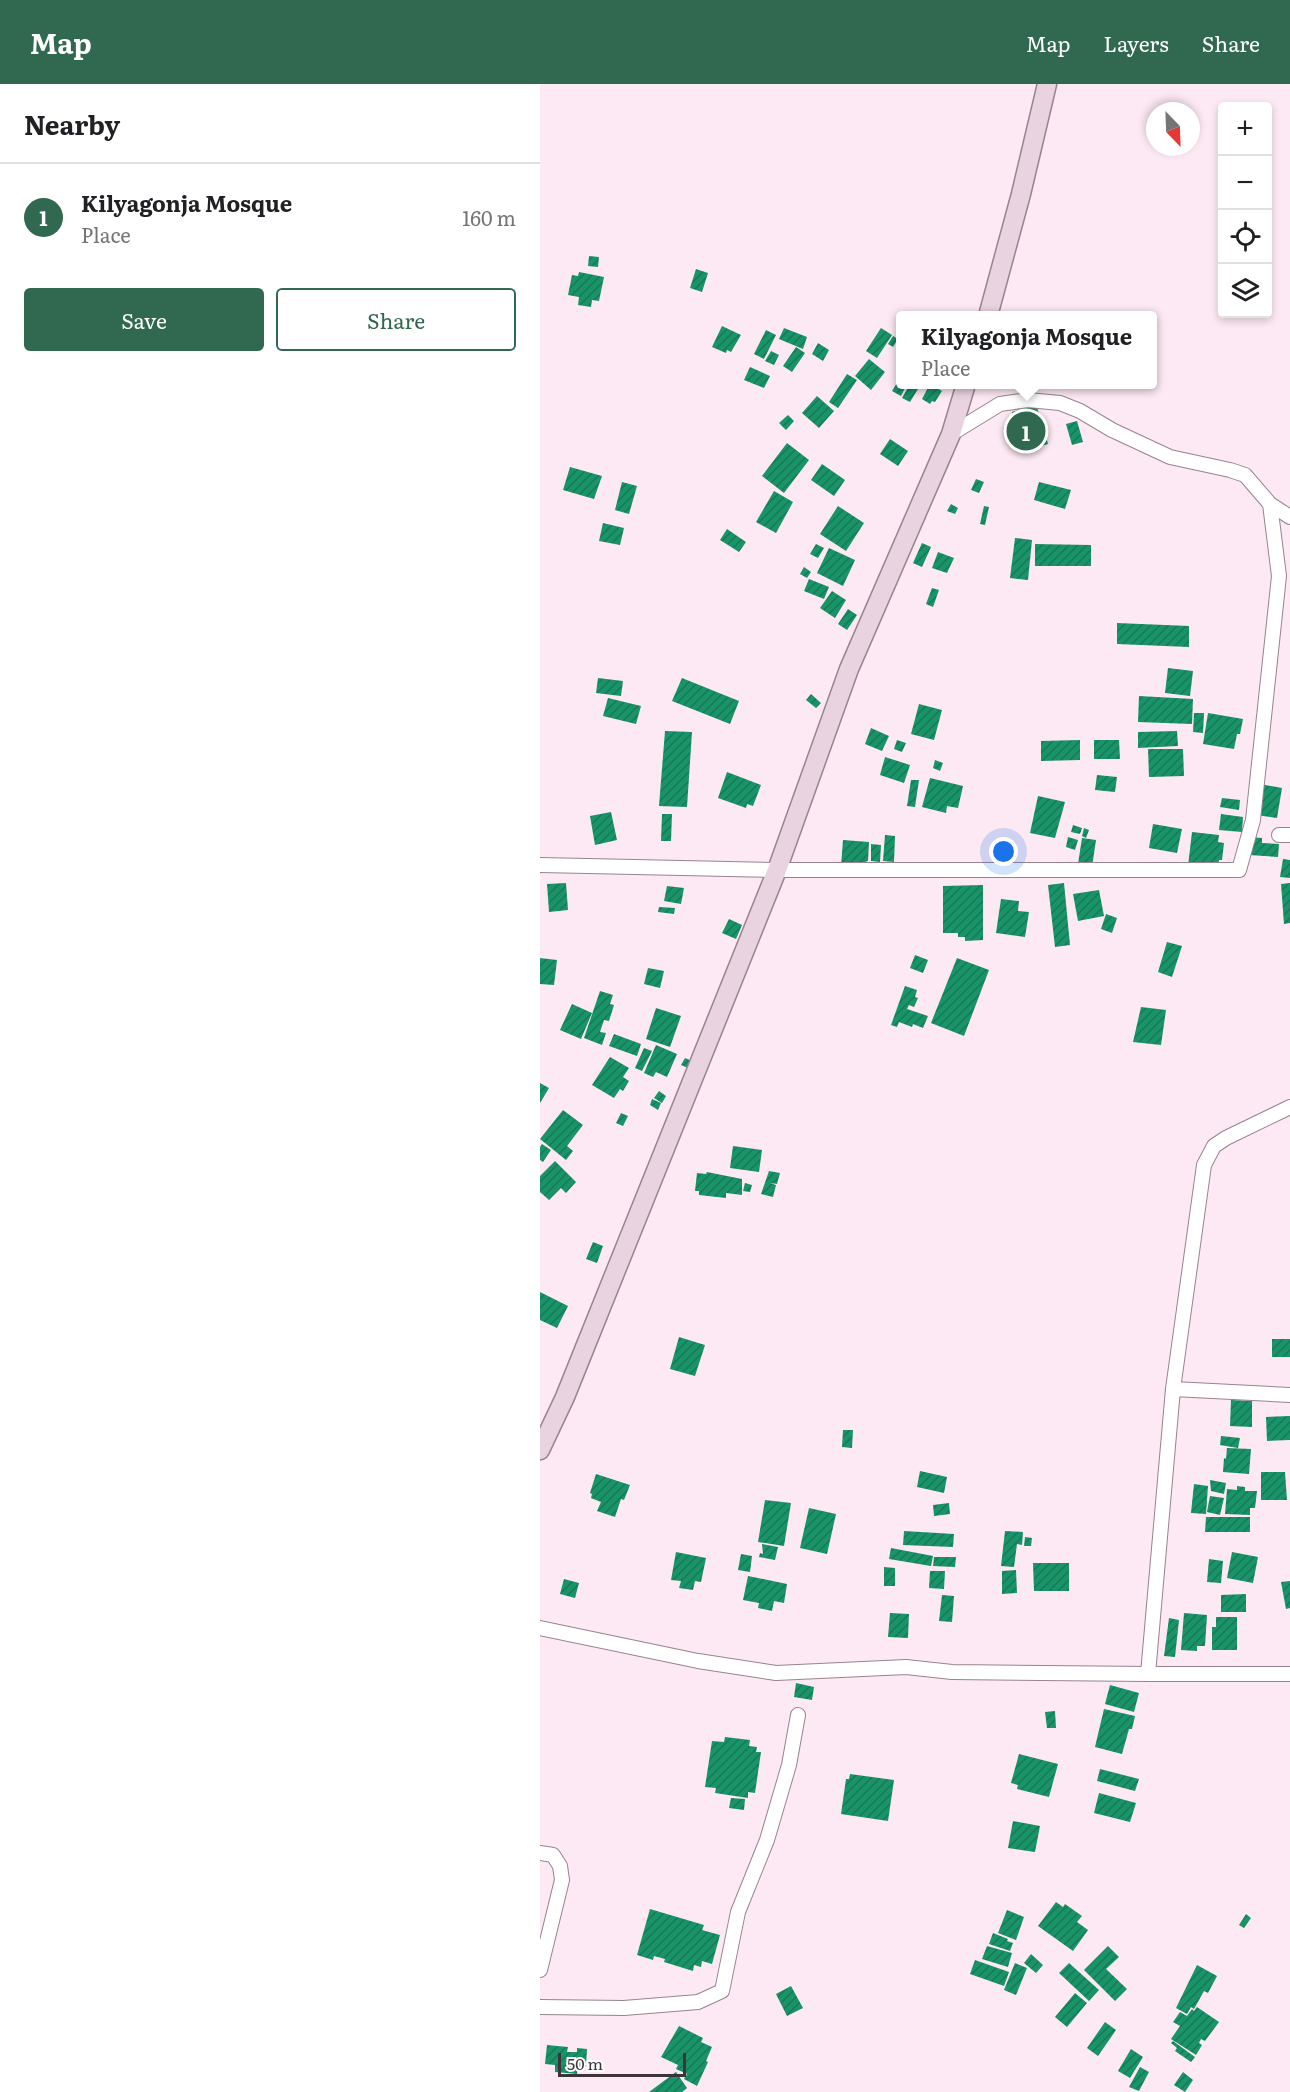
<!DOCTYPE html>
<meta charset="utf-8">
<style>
:root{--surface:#fff;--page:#f6f6f6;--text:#202124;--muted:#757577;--line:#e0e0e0;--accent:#306850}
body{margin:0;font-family:Literata,serif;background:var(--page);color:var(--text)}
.controls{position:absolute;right:18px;top:18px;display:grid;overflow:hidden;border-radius:6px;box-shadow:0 3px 9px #0003}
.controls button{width:54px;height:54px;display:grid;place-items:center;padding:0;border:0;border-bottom:2px solid var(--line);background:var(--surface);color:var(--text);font:30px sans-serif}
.compass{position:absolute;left:606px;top:18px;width:54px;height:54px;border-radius:50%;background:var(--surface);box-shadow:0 3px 9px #0003;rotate:157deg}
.scale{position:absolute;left:18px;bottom:15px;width:128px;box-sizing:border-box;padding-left:6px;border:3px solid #3d3439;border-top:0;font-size:16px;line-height:21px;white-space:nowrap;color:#3d3439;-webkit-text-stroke:4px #fff;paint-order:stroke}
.you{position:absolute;left:464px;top:768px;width:21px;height:21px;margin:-15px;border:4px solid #fff;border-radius:50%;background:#1a73e8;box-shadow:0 0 0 9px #1a73e833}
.badge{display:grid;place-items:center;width:39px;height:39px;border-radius:50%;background:var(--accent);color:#fff;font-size:20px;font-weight:700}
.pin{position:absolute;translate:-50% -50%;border:3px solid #fff;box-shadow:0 2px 6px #0006}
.popup{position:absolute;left:356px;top:227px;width:261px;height:78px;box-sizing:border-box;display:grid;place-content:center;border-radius:6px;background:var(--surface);filter:drop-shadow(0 2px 4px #0005);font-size:20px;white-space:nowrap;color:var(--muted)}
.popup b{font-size:22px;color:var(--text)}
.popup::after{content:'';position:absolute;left:50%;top:100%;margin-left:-12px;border:12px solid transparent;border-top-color:var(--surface)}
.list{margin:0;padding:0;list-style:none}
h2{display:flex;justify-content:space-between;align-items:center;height:78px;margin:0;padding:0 24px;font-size:26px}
h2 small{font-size:20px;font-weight:400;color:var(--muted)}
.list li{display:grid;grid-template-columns:39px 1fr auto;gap:18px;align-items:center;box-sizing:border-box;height:108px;padding:0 24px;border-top:2px solid var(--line)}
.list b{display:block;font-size:22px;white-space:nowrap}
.list p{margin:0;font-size:20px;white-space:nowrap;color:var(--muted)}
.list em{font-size:20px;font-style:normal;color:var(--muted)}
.actions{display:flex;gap:12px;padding:18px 24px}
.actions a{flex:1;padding:14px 0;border:2px solid var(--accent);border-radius:6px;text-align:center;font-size:21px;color:var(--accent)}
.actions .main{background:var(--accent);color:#fff}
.icon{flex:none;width:33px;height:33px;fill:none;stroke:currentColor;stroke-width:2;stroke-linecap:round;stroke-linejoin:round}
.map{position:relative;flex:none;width:750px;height:2008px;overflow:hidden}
header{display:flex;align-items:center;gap:36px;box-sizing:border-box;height:84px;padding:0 30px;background:var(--accent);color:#fff}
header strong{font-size:28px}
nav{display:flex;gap:33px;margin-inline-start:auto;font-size:21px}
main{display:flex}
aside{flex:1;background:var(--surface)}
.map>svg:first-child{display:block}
.building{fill:url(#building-hatch)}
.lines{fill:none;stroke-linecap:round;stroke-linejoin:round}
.street-casing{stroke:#98838f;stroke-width:16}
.secondary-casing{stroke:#98838f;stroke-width:21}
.street{stroke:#fff;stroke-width:14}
.secondary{stroke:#e9d3e0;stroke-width:18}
</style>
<header>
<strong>Map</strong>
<nav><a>Map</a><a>Layers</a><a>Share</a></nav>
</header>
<main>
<aside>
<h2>Nearby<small></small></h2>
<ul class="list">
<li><span class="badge">1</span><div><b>Kilyagonja Mosque</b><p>Place</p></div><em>160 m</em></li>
</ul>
<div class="actions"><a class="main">Save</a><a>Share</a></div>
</aside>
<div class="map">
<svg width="750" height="2008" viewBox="0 0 750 2008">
<defs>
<pattern id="building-hatch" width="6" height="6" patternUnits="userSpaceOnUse" patternTransform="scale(1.5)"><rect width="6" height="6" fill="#199368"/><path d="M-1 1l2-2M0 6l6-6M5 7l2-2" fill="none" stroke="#187957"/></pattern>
</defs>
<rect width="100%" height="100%" fill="#fce9f3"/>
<path class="building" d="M49 172 59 173 58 183 48 182Z
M156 185 168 189 162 208 150 204Z
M39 188 64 193 59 217 52 216 51 223 38 221 39 213 28 211 32 191 38 192Z
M182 242 201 251 191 268 187 266 186 269 172 263Z
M244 244 267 253 263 265 239 255Z
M341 244 352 251 337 274 326 267Z
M226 246 236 251 224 275 214 270Z
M353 252 358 255 353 263 348 260Z
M278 259 289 266 283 277 272 270Z
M256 263 265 269 252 288 243 282Z
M231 267 239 271 234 281 225 277Z
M329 275 345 288 331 306 315 292Z
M210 283 230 292 224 304 204 296Z
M307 290 317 296 298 324 289 318Z
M360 294V300H367L361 312 352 307Z
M370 300H381L370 318 362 314Z
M390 300 402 307 395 318 392 317 390 320 382 315Z
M277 312 294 327 279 344 262 329Z
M496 320 508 360 490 365 488 358 482 360 480 353 471 356 466 341 475 339 472 328 478 326 477 322Z
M248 331 254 337 246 346 239 339Z
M537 337 543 358 532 361 526 340Z
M350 355 368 367 358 382 340 370Z
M247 359 269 376 244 409 222 392Z
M282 380 305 396 294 412 271 396Z
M30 383 62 392 54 415 23 406Z
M436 395 444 398 439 409 431 406Z
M82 398 97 402 89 430 75 426Z
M499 398 531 406 525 425 494 416Z
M234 407 253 418 236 449 216 438Z
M411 420 418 424 415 430 407 427Z
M298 422 324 439 306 467 280 450Z
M444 422 449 423 445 441 440 440Z
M63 439 84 444 80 461 59 457Z
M187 445 206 458 199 468 180 456Z
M475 454 492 456 488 496 470 494Z
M382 459 391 463 382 483 373 479Z
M276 460 284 464 278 474 270 470Z
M495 460 551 461V482H495Z
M289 464 315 476 303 502 277 489Z
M398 468 414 474 407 489 392 484Z
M264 483 271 488 267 494 260 490Z
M269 495 289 503 284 515 264 507Z
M392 504 399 506 393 523 386 520Z
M292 507 306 516 295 534 280 524Z
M308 525 317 531 307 546 298 540Z
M577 539 649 542V563L577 560Z
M628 584 653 587 650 612 625 609Z
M58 594 83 597 81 612 56 609Z
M142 594 199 617 190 640 132 617Z
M271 610 281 619 276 624 266 616Z
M599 612 653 615 652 640 598 638Z
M68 614 101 622 96 640 63 632Z
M379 620 402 626 394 656 371 650Z
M654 629H664L663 649 653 648Z
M668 629 703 635 700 650H697L694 665 663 660Z
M331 644 349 652 342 667 325 660Z
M125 647 152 648 147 723 119 722Z
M637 647 638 662 598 664V648Z
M357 656 366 659 362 668 354 665Z
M540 656V676L501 677V657Z
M554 656H579L580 675H554Z
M608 665H643L644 692 609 693Z
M345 673 370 681 364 699 340 691Z
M395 676 403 679 400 687 393 684Z
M187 688 221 701 213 722 207 720 206 724 178 714Z
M557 691 577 693 575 708 555 706Z
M390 694 423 702 418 724 407 722 406 729 382 723Z
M371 696H379L375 723 367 722Z
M720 700 742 704 737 734 716 731Z
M498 712 525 718 515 754 490 749Z
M682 714 700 716 699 726 680 723Z
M71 728 77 756 55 761 50 732Z
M122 730H132L131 757H121Z
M681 730 703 733 702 748 679 746Z
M613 740 642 745 637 769 609 764Z
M533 741 542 744 540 750 531 748Z
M544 744 549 746 546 754 542 752Z
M652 748 679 751 678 758 684 759 682 776H679L678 785 648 782Z
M345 751 355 752 354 778 343 777Z
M528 753 538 756 535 766 526 763Z
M711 753 722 754V759L739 760 738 773 709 771Z
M542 754 556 756 552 783 538 780Z
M303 756 329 758 328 777H325L328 778 327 784 301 782Z
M331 760 341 761 340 778 331 777Z
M743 775 750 776V794L740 793Z
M26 799 28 826 9 828 7 800Z
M524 799 530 861 515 863 508 801Z
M750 799V839L744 840 741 800Z
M443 801V856L425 857V853H418V849H403V802Z
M127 802 144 804 141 820 124 817Z
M559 806 564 832 538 837 533 810Z
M461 815 479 817 478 827 489 828 485 853 456 849Z
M119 823 135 824 134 830 118 828Z
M566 830 577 834 572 849 561 845Z
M189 835 202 841 196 855 182 849Z
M627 858 642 862 632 893 618 888Z
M375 871 388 876 383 889 370 884Z
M0 874 17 876 14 901 0 900Z
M417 874 449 886 424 952 391 939Z
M108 884 124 887 120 904 104 900Z
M365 902 377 906 375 913 378 914 374 923 369 921 367 925 388 932 383 944 373 940 372 943 359 938 357 943 351 941Z
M60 907 73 911 70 920 74 921 69 937 64 936 60 948 66 949 62 961 44 954Z
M32 920 52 929 41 955 20 946Z
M601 923 626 926 621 961 593 958Z
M116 924 141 932 130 963 106 955Z
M74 950 101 960 97 972 69 962Z
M116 961 137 970 127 993 116 988 113 993 104 989Z
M104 964 112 967 102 987 95 984Z
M70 973 89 984 83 993 89 997 83 1007 80 1005 74 1014 52 1001Z
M145 974 152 977 148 984 141 981Z
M0 999 9 1004 0 1019Z
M119 1007 126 1012 122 1019 114 1014Z
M112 1015 121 1019 118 1026 110 1021Z
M23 1026 43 1041 27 1062 33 1067 26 1076 0 1055Z
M81 1029 88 1032 83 1042 76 1039Z
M2 1060 11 1066 3 1078 0 1076V1063Z
M193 1062 222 1066 219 1088 190 1084Z
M15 1077 36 1098 26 1109 21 1104 9 1116 0 1108V1092Z
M229 1087 240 1089 237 1100 230 1099 236 1101 233 1113 221 1110Z
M167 1088 202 1095V1111L186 1109V1114L159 1111V1107H155L157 1089 166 1090Z
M205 1099 212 1101 210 1108 203 1107Z
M53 1158 63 1162 57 1179 46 1175Z
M0 1208 28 1222 17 1244 0 1236Z
M139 1253 165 1261 155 1292 130 1285Z
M732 1255H750V1273H732Z
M691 1316 712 1317V1343L690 1342Z
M750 1332V1356L727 1357 726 1333Z
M303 1346H313L312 1364 302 1363Z
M681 1352 700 1354 698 1364 680 1361Z
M687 1364 711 1365 709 1390 683 1388 684 1374 686 1375Z
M380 1387 407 1393 404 1409 377 1403Z
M721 1388H745L747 1416H721Z
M56 1390 90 1401 84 1416 81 1415 75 1433 57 1427 61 1418 51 1414 52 1410 50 1409Z
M670 1396 686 1399 684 1410 671 1407Z
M654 1400 668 1402 666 1430 651 1429Z
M697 1402 705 1403V1407H717L715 1424H710V1431L685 1430 687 1405 697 1406Z
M670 1412 684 1414 680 1431 667 1428Z
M225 1416 251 1419 244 1462 218 1458Z
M409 1419 410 1430 394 1432 393 1421Z
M269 1424 296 1430 287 1470 260 1464Z
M666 1433H710V1448H665Z
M364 1447 414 1450 413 1463 363 1461Z
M465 1447 483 1448 482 1461 477 1460 474 1483 461 1482Z
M485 1453 492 1454 491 1462H484Z
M222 1460 238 1463 235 1476 219 1473 220 1469 223 1470Z
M351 1464 393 1472 391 1482 349 1475Z
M136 1468 166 1474 161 1498 155 1497 153 1506 139 1504 141 1497 131 1496Z
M692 1468 718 1473 713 1499 687 1494Z
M201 1470 212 1472 210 1488 198 1486Z
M394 1473H416L415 1483 393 1482Z
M669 1475 683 1477 681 1499 667 1498Z
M493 1479H529V1507H494Z
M344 1483 355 1484V1502H344Z
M476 1486 477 1509 462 1510V1487Z
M390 1487H405L404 1505 389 1504Z
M208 1492 247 1500 244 1519 234 1517 232 1527 218 1524 219 1519 203 1516Z
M24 1495 39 1499 35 1514 20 1510Z
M750 1497V1524L746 1525 741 1498Z
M706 1510V1528H681V1511Z
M402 1511 414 1512 412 1538 399 1537Z
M350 1529 369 1530 368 1554 348 1553Z
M644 1529 667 1531 665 1562H657V1567L641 1566Z
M676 1533H697V1566H672V1543H676Z
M629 1534 639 1536 635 1573 624 1572Z
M256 1599 274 1603 272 1616 254 1613Z
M570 1601 599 1609 594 1628 565 1620Z
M564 1625 595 1632 592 1645H589L582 1670 555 1663Z
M515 1627 516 1644H507L505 1628Z
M185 1653 210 1656 209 1662 217 1663 216 1668H221L215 1709 208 1708V1714L175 1709 176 1704 165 1703 172 1657 184 1658Z
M479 1670 518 1680 509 1713 477 1705 478 1701 471 1699Z
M560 1685 599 1695 595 1707 557 1697Z
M310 1690 354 1696 348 1737 301 1730 306 1695H309Z
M559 1709 596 1719 590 1738 554 1729Z
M191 1714 205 1715 204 1726 189 1724Z
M473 1737 500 1742 495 1768 468 1764Z
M516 1818 523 1823 525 1820 542 1832 537 1838 548 1846 533 1867 498 1842Z
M110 1825 164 1841 162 1846 180 1851 172 1880 162 1877 161 1883 154 1881 153 1887 124 1878 125 1875 114 1872 113 1876 97 1871Z
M467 1826 484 1833 476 1856 458 1849Z
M706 1830 711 1834 704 1844 699 1841Z
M453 1849 468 1855 467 1857 473 1859 470 1867 449 1860Z
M447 1862 472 1869 468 1883 442 1875Z
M568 1862 579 1873 566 1885 587 1905 575 1917 544 1886Z
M491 1870 503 1881 496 1889 484 1879Z
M435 1876 469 1888 464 1902 430 1890Z
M475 1879 487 1884 476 1911 464 1906Z
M529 1879 559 1906 549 1917 519 1889Z
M657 1881 677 1892 668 1909 664 1907 654 1925 651 1923 647 1930 636 1924Z
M251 1902 263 1924 247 1932 236 1910Z
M535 1909 547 1919 527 1943 515 1933Z
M657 1923 679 1938 665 1957 661 1955 659 1959 662 1961 656 1971 631 1955 640 1942 633 1938 640 1928 647 1932 652 1925 654 1927Z
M565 1938 576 1946 558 1972 547 1964Z
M139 1942 163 1954 161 1958 172 1963 166 1977 168 1978 157 2002 144 1995 147 1990 136 1985 138 1981 121 1973Z
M633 1957 655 1973 651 1978 635 1967 637 1964 631 1959Z
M7 1961 28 1963 27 1968H37V1964L47 1965 46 1983H38L37 1990 15 1988V1981L5 1980Z
M591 1965 603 1973 590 1994 578 1987Z
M600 1983 609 1988 599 2007 589 2003Z
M136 1988 147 2004 142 2008H109Z
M643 1988 653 1996 645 2008 634 2001Z"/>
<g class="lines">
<defs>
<path id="street" d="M411 350 460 320 488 316 520 319 540 327 572 346 630 373 690 386 705 391 730 420 750 433
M739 751H750
M0 781 237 786H699L713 736 739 492 730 420
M633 1305 750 1311
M0 1544 158 1577 236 1589 366 1583 412 1588 608 1590 633 1305 664 1081 674 1062 686 1054 750 1023
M608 1590H750
M0 1769 13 1771 20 1782 22 1796 0 1886
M0 1923 84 1924 158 1918 182 1907 198 1828 227 1756 249 1681 258 1631"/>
<path id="secondary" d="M448 232 481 110 507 0
M0 1366 25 1313 237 786 309 585 411 350 426 300"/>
</defs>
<use href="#street" class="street-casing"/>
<use href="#secondary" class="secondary-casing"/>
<use href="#street" class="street"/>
<use href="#secondary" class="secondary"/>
</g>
</svg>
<div class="controls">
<button>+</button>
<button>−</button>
<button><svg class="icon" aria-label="locate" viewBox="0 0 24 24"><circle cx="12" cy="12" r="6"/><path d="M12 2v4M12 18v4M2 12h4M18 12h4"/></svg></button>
<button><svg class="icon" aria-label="layers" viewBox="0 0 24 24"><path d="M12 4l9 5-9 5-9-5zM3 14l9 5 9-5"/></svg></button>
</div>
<svg class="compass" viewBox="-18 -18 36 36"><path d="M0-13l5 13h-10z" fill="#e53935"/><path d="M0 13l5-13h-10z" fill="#757577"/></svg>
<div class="scale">50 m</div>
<div class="you"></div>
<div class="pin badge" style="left:486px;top:347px">1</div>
<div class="popup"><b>Kilyagonja Mosque</b>Place</div>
</div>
</main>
